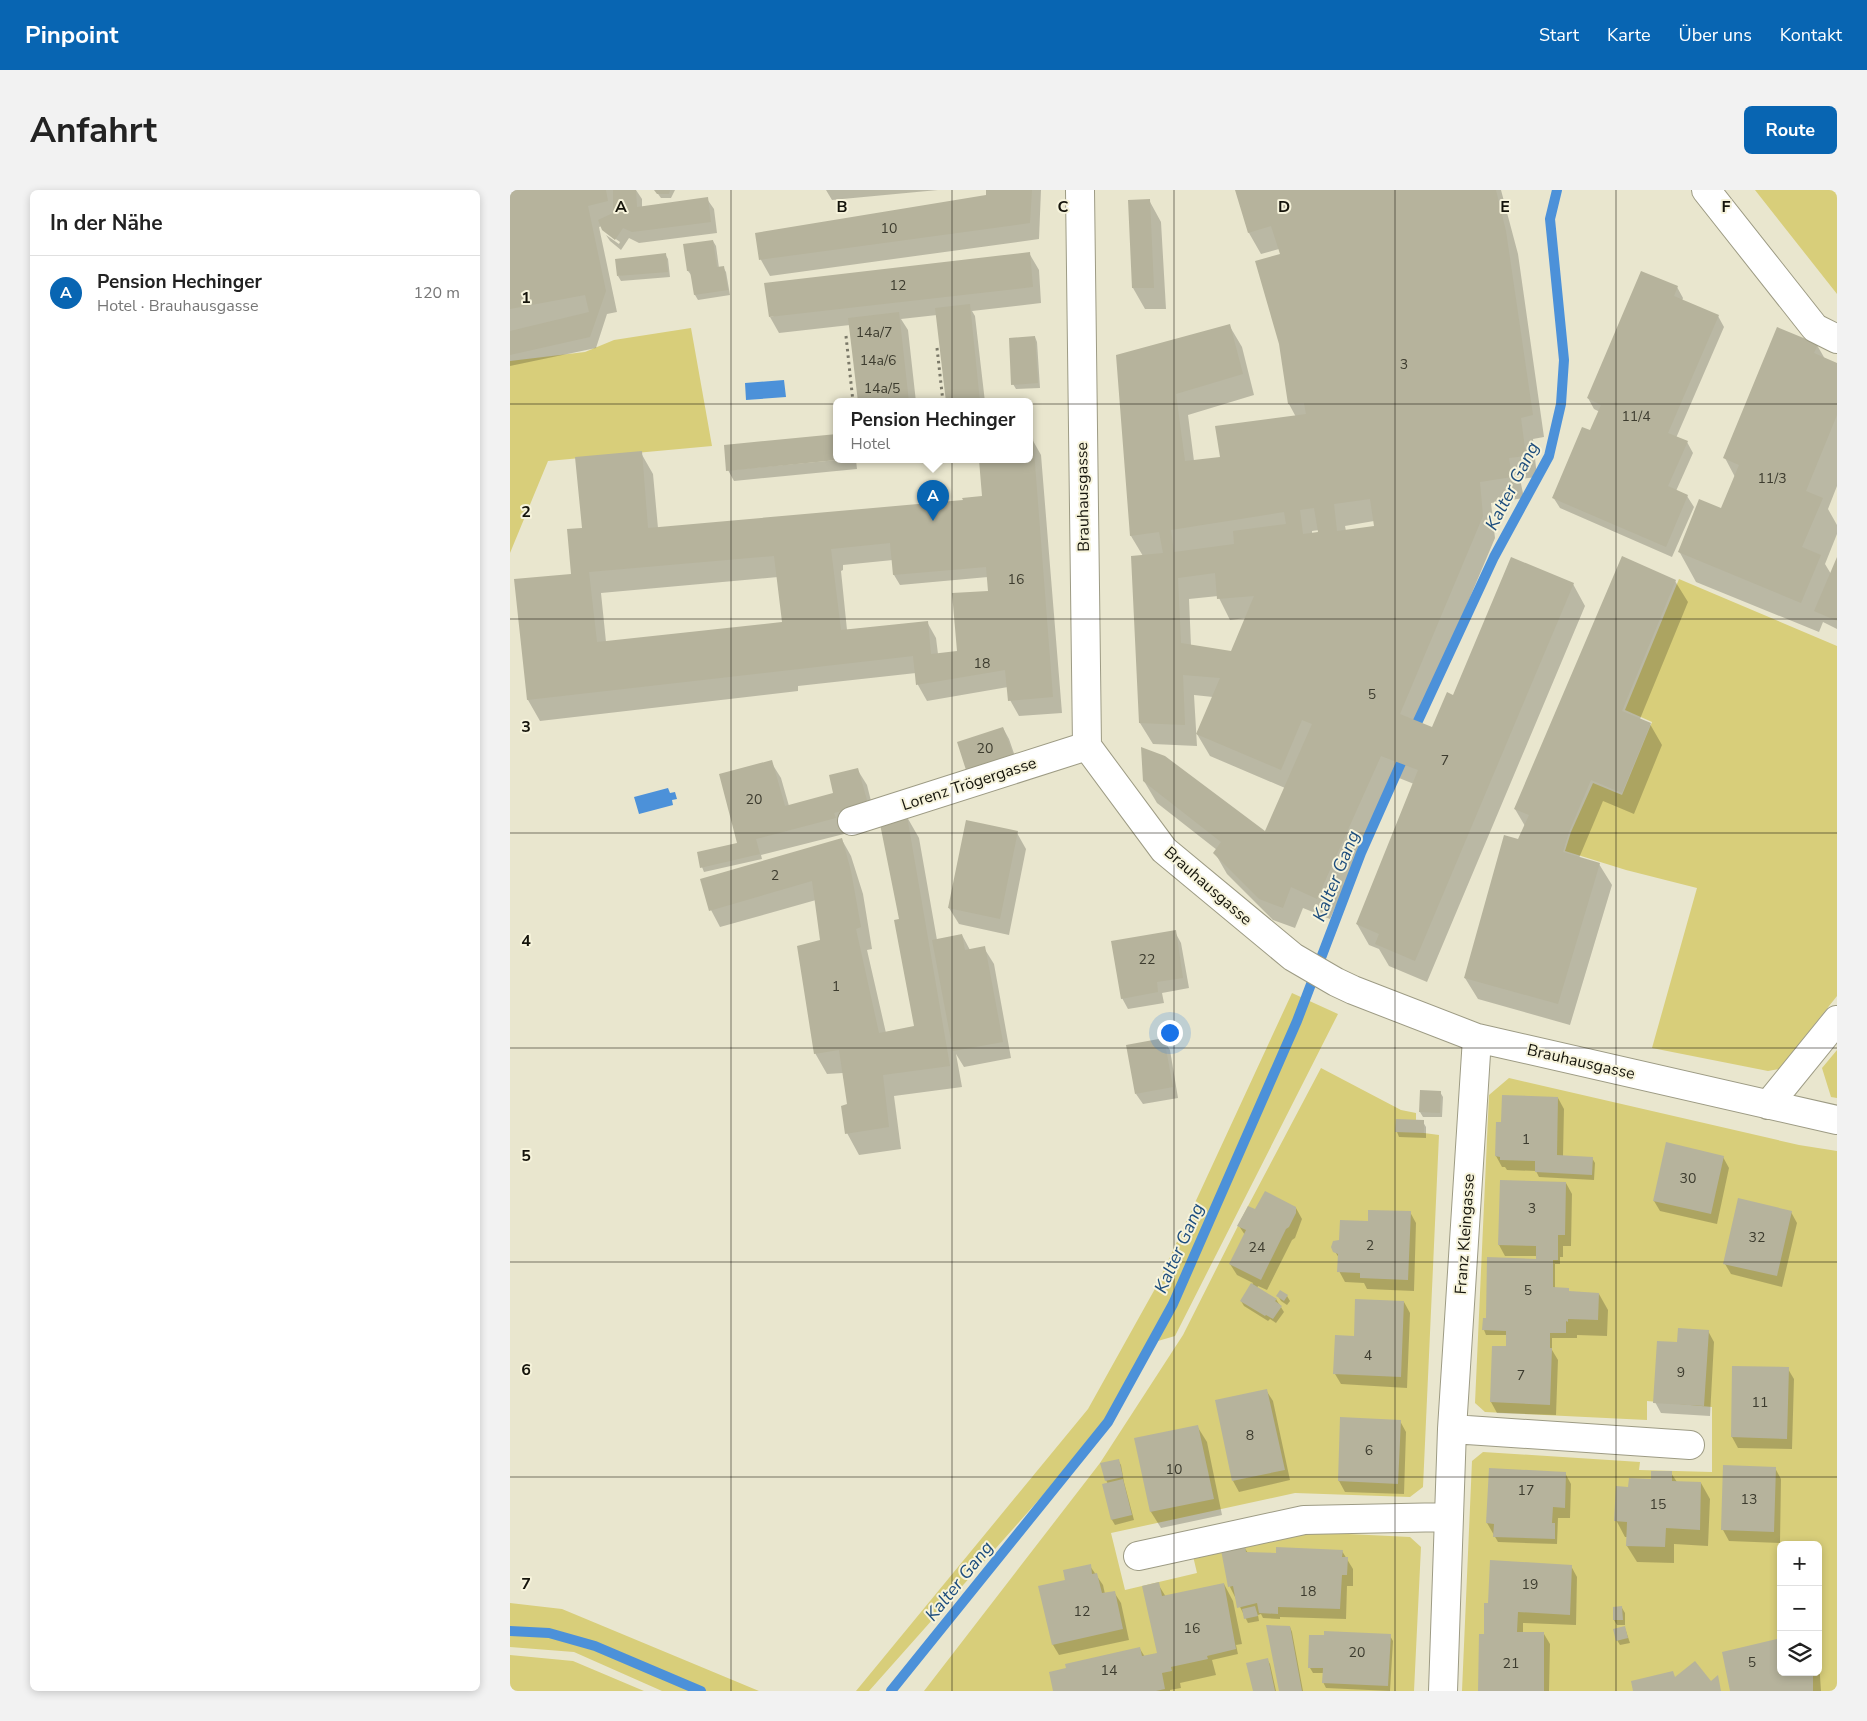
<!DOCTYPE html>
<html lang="de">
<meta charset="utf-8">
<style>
:root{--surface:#fff;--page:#f2f2f2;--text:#222;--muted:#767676;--line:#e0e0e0;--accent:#0865b2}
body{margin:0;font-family:"Nunito Sans",sans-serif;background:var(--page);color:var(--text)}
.controls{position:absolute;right:15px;bottom:15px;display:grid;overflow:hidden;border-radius:8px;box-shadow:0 2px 8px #0003}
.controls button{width:45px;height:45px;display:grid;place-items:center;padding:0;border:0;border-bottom:1px solid var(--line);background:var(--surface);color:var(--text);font:25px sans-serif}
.you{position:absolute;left:659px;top:842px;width:18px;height:18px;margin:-12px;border:4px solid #fff;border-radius:50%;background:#1a73e8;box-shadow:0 0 0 8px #1a73e833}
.badge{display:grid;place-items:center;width:32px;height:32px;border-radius:50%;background:var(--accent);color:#fff;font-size:16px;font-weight:700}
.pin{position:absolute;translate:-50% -41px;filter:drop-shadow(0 1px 2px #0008)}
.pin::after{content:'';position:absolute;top:26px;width:18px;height:15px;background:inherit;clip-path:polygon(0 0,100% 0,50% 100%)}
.popup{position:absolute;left:323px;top:208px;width:200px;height:65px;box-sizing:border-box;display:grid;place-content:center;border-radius:8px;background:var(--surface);filter:drop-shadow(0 1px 4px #0005);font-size:16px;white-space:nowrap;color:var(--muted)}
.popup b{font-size:19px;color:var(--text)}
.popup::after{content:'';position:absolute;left:50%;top:100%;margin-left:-10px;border:10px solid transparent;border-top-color:var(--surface)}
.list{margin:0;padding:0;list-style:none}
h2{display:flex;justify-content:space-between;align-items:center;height:65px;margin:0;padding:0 20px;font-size:21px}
h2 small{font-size:16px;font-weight:400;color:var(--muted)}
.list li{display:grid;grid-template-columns:32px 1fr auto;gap:15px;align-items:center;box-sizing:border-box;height:75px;padding:0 20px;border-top:1px solid var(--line)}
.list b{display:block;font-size:19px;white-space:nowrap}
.list p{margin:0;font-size:16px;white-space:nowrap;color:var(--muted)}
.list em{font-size:16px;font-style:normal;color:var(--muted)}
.icon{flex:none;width:28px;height:28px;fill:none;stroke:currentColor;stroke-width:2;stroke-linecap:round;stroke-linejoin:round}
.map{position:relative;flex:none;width:1327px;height:1501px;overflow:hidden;border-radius:8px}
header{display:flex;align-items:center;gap:30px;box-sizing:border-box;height:70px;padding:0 25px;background:var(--accent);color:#fff}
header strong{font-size:24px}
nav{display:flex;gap:28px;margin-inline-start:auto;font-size:18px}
.intro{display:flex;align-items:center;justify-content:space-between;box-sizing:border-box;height:120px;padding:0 30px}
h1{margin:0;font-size:35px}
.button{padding:12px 22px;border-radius:8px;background:var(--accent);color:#fff;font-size:18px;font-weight:700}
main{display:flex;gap:30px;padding:0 30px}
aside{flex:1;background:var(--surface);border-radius:8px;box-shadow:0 2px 8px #0003}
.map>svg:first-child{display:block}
.green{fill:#d8ce7a;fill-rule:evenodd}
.water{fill:#4c91d9}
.shadow{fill:#0003;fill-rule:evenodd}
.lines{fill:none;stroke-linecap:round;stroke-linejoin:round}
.stream{stroke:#4c91d9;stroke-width:10}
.building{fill:#b6b39c;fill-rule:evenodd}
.minor-casing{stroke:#9d9b84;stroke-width:30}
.path{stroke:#7a7868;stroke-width:3;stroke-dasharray:2.5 4;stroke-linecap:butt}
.minor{stroke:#fff;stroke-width:28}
.grid{fill:none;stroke:#15140b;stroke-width:1;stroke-opacity:0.55}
.labels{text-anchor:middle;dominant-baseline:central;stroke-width:4;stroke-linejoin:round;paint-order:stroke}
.number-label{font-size:14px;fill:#3d3c2f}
.street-label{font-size:16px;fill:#15140b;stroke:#f6f3db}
.water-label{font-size:18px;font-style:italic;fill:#1d4d7d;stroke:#f6f3db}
.grid-label{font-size:16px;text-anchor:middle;font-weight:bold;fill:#15140b;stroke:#f6f3db;stroke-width:4;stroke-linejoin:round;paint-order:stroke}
</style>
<header>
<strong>Pinpoint</strong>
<nav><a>Start</a><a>Karte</a><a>Über uns</a><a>Kontakt</a></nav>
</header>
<div class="intro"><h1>Anfahrt</h1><a class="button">Route</a></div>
<main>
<aside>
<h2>In der Nähe<small></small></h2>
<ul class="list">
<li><span class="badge">A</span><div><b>Pension Hechinger</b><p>Hotel · Brauhausgasse</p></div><em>120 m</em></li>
</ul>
</aside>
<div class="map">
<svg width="1327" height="1501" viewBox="0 0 1327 1501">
<rect width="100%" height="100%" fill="#e9e6ce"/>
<path class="green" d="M1245 0H1327V104Z
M181 138 202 256 38 271 0 363V171L75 162 104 150Z
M1169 389 1327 456V806L1269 879 1258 881 1142 858 1187 698 1116 680 1055 661 1061 642 1083 593 1112 605 1142 532 1115 520Z
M782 803 828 824 665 1146 641 1153 598 1232 359 1501H346L578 1219 646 1097Z
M1327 860V908L1321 907 1312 878Z
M811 878 891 920 906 923V930H914V943L929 945 913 1297 900 1307 785 1303 601 1343 615 1400 687 1383 683 1366 797 1342 900 1347 911 1357 904 1501H414L590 1273 673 1145 738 1016Z
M999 888 1289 955 1327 961V1501H952L962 1271 973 1262 1130 1272 1129 1280 1202 1282V1217L1137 1211V1230L975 1222 965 1213 979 905ZM1271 1355H1308V1482H1271Z
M0 1413 52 1419 249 1501H152L64 1462 0 1457Z
M0 1465 63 1471 134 1501H0Z"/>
<path class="water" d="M274 190 276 207 236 210 235 193Z
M158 598 160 603 165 602 167 609 162 610 163 615 129 624 124 607Z"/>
<path class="shadow" d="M0 0H126L132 9V17L197 9 204 19 207 43 129 53 119 48 111 60 100 51 96 45 109 54 110 52 93 40 92 36 89 37 107 122 97 124 86 158 0 176Z
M145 0H165L161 8H151Z
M316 0H428L322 10Z
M477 0H531L529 49 260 86 251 70 247 44 478 6Z
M726 0H991L1008 64 1034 247 1023 249 1027 287 1010 289 1014 308 981 313 985 348 907 533 923 539 944 506 1063 394 1075 416 917 792 879 776 869 759 859 755 847 734 904 594 884 586 820 729 793 718 785 738 763 730 717 684 705 663 707 660 647 613 634 591 756 643 775 598 700 566 687 544 703 507 684 505 687 556 643 554 630 533 633 366 621 346 607 166 719 135 732 157 744 205 678 225 684 271 711 268 786 227 779 214 770 154 772 65 769 59 751 64 739 43ZM864 331 865 337 836 341 835 336ZM809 340 810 343 802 344V341ZM708 406 720 430 736 428 722 462 681 456 679 409Z
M639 10 651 32 656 119H635L623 98 619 11Z
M203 51 206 56 209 78 213 77 216 82 220 105 188 110 185 105 182 86 178 81Z
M519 63 529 80 531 113 462 121 465 126 475 212H437L427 125 391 129 398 140 406 212H349L340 135 269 143 260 127Z
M155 64 158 69 160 87 111 91 108 86Z
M1167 97 1173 108 1172 111 1208 126 1214 137 1166 248 1177 252 1183 263 1166 301 1177 306 1184 317 1162 367 1050 318 1043 307 1081 242 1090 222 1084 219 1078 208Z
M525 147 527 152 530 198 506 199 503 194Z
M1307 155 1315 169 1327 174V296L1318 319 1327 335V344L1315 374 1321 384 1327 370V439L1313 432 1309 442 1186 392 1169 361 1212 320 1225 287 1215 268Z
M522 249 531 265 552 523 509 526 500 510 498 497 417 511 408 495 406 483 288 496V501L30 531 18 510 6 390 63 385 73 339 131 263 143 284 148 338 455 311 473 307 470 270H519ZM383 370 384 385 390 395 478 387 479 403 448 462 428 464 426 448 417 432 337 440 331 381 333 380V375ZM268 387 273 433 96 452 91 403Z
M327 270H346L347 279 224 291 218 280Z
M1165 391 1178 412 1130 529 1140 534 1152 555 1124 624 1093 611 1069 668 1089 674 1102 695 1060 835 968 809 955 788 1015 636 1005 619Z
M493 538 499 549 508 575 463 590 457 579Z
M261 572 271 588 279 616 325 604 347 579 357 595 366 631 333 639 334 644 251 665 252 669 194 682 192 677 229 654Z
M397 627 409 648 427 750 452 745 460 760 474 758 484 774 501 868 454 877 446 864 452 897 384 906 391 959 349 965 337 943 338 915 333 883 317 884 305 863 312 751 306 710 210 737 201 720 332 650 341 666 353 704 362 759 357 760 376 843 406 837 390 730Z
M507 643 516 659 499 745 449 734 439 718Z
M665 742 671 753 679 798 652 803 654 813 618 819 612 808Z
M654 850 660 860 668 908 633 914 626 904Z
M930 902 933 907 932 927H913L910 922Z
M1048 908 1054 919 1053 966 1082 968 1085 973 1084 990 1029 987 1026 981 997 980 995 977H992L986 966 993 934Z
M887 930 913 932 916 937V948L889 947 887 942Z
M1213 967 1219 978 1207 1034 1150 1021 1144 1011Z
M1056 993 1062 1004 1061 1056H1053V1067H1050V1074H1045V1099L1060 1102 1089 1104 1098 1120 1097 1146 1067 1145V1148H1042V1160L1048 1170 1046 1225 987 1223 981 1212 983 1157 998 1158V1145H976L974 1140 979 1130 1027 1070V1066H995L989 1055Z
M786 1018 792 1029 785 1048 782 1050 757 1100 748 1096 747 1098 766 1109 774 1122 766 1133 760 1129 758 1131 734 1116 731 1111 743 1093 727 1085 720 1074 735 1045 729 1036 746 1021Z
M900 1022 906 1033 904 1101 857 1099 854 1093 835 1092 829 1081V1068L822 1057 859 1032Z
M1281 1022 1287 1033 1272 1097 1221 1084 1215 1074Z
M768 1106H777L780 1111 777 1115 771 1111Z
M894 1112 900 1123 897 1198 831 1194 825 1184 845 1147Z
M1198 1141 1204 1152 1200 1226 1151 1223 1145 1212 1168 1153Z
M1224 1177 1278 1179 1284 1189 1282 1259 1228 1258 1222 1247Z
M756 1200 763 1211 780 1290 729 1302 723 1291Z
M890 1231 896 1242 894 1304 835 1302 829 1291Z
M687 1236 697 1252 712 1325 651 1338 641 1322 626 1249Z
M608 1270 611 1275 614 1292 624 1330 605 1335 602 1330 598 1294 596 1290Z
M1214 1277 1265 1278 1271 1289 1270 1353 1219 1351 1213 1340Z
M1055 1283 1061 1294 1060 1328H1048L1047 1354 988 1352 977 1333Z
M1161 1283 1167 1292 1191 1293 1200 1309 1198 1356 1164 1354V1373L1127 1372 1117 1356V1347H1115L1106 1330 1120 1298Z
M734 1357 738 1363 767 1365 832 1361 843 1379V1396H837L836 1429 770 1427V1429L753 1428 751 1424 748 1425 749 1431 738 1433 720 1397Z
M580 1376 593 1395 595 1404 604 1402 611 1413 619 1450 549 1465 543 1455 557 1391Z
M1061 1376 1067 1387 1066 1435 1013 1433V1444H1034L1040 1454 1039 1501H969L975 1446Z
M648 1394 656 1407 714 1394 723 1411 732 1454 726 1455 728 1464 702 1470 706 1485 670 1493 671 1498 660 1500V1501H544L630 1459 635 1467 648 1464Z
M1112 1418 1115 1423V1435H1107L1104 1430Z
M780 1437 782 1442 793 1501H770Z
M1115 1438 1120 1453 1110 1455 1107 1450Z
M880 1446 883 1451 880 1501 816 1498 813 1492 814 1483H803L800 1478Z
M1308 1454 1311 1501H1221L1271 1482H1308Z
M757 1469 760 1474 766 1501H744Z"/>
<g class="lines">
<path class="stream" d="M908 531 984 367 1039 266 1051 214 1054 170 1040 29 1047 0
M0 1441 39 1443 85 1456 191 1501
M381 1501 598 1232 663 1114 787 831 851 663 891 573"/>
</g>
<path class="building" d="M0 0H96L98 11 78 16 96 101 80 147 0 165V141L79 122 75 105 0 119Z
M103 0H126L127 17 198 7 201 32 122 42 113 38 105 50 92 40 88 30 103 23Z
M144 0H160L159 4H147Z
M476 0H522L520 33 249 70 245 43 476 5Z
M725 0H986L996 41 1023 225 1011 228 1016 266 999 268 1002 287 970 292 973 326 890 524 922 537 937 502 943 505 1001 367 1064 393 905 771 865 754 869 744 846 734 908 580 871 566 807 709 781 697 773 718 749 709 703 663 711 652 633 591 631 557 655 566 755 641 802 534 792 530 771 580 686 544 710 488 673 485 675 535 629 533 621 366 653 363 649 342 620 346 606 165 720 134 733 184 666 204 675 271 710 267 705 236 796 224 794 213 778 214 769 154 745 71 770 64 761 36 738 43ZM860 309 864 336 827 341 824 314ZM804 318 808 342 793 344 790 320ZM774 322 776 334 723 341 724 354 664 362 661 340ZM705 383 707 409 744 406 721 461 671 453 668 388Z
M640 9 644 98H622L618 10Z
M203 50 207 77 214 76 218 100 184 105 180 81H177L173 54Z
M520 62 523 97 259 127 254 93Z
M156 63 158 82 107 86 105 69Z
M1131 81 1168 96 1164 106 1209 125 1158 243 1178 251 1158 296 1178 305 1156 357 1042 308 1072 237 1080 240 1091 215 1077 208Z
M460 114 470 212H436L425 118Z
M389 122 399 212H348L338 128Z
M1267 137 1308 154 1304 163 1327 173V225L1296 301 1313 308 1292 357 1311 365 1291 413 1168 362 1189 309 1211 318 1229 275 1213 268Z
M525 146 528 193 501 195 499 148Z
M327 244V270L216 281 214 255Z
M519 248H523L543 507 498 511 495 480 406 495 403 466 17 510 4 389 61 384 57 339 72 338 65 267 132 261 138 338 453 310 452 308 472 306 469 270H519ZM380 353 383 385 476 377 478 401 442 403 447 461 421 464 418 431 331 440 321 359ZM264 366 272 432 87 452 79 382Z
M1112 366 1166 390 1112 521 1141 533 1112 603 1081 590 1059 642 1053 662 1090 673 1048 814 954 788 994 645 1008 649 1019 625 1004 619Z
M1327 367V431L1304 421Z
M493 537 503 564 456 580 447 552Z
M262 570 275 616 323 603 319 585 348 578 358 614 324 623 326 628 246 649 250 664 190 678 187 662 227 653 209 584Z
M397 626 440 876 373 885 379 937 335 944 331 916 337 914 329 860 304 864 287 756 310 750 302 691 199 721 190 689 332 648 341 681 351 737 346 739 369 843 404 836 384 730 389 729 370 634Z
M456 630 508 641 490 729 438 718Z
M666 740 673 788 647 792 648 802 611 809 601 751Z
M452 744 455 760 475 756 493 852 443 861 422 750Z
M654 848 663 897 625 904 616 855Z
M910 900 931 901 930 923 909 922Z
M992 905 1048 907 1047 965 1083 967 1082 985 1025 982V971L990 970V967L985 966 986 932H991Z
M886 929 914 930V943L885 942Z
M1156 952 1214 966 1201 1024 1143 1011Z
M990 990 1056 992 1055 1045H1048V1070H1043V1097L1059 1098V1101L1089 1103 1088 1130 1058 1129V1132L1056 1131V1143H1040V1158H1042L1040 1215 980 1212 982 1156H996V1141L972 1140 973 1128H976L977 1067 1026 1069V1056L988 1055Z
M755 1001 786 1017V1023L779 1037 776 1039 751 1090 719 1074 736 1040 727 1036 738 1016 745 1019Z
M1228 1008 1282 1021 1267 1086 1213 1074Z
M858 1020 901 1021 898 1090 850 1088V1083L827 1082 828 1064 823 1062 821 1057 823 1051 829 1050 830 1030 858 1031Z
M741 1093 767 1109 765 1111 772 1116 763 1129 756 1125 755 1126 730 1111Z
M770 1100 778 1105 774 1111 766 1106Z
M845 1109 894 1111 891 1187 823 1184 825 1145 844 1146Z
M1168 1138 1199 1140 1194 1216 1143 1213 1147 1151 1167 1152Z
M1222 1176 1279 1177 1277 1249 1221 1247Z
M757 1199 775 1280 722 1291 705 1210Z
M830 1227 891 1230 888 1294 828 1291Z
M688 1235 704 1309 640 1322 624 1248Z
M609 1269 613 1287 595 1291 590 1273Z
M1213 1275 1266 1277 1264 1342 1211 1340Z
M979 1278 1056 1282 1055 1318 1043 1317 1042 1333H1045V1349L983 1347 984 1334 976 1333Z
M1141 1281H1162V1291L1191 1292 1190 1340 1156 1338 1155 1357 1116 1356 1117 1332 1104 1331 1106 1296 1118 1297 1119 1288 1141 1289Z
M613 1289 622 1325 601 1330 592 1294Z
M735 1355 736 1362 766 1363V1357L833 1360 832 1367H838L837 1385H832L830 1419 768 1417V1424L749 1423 747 1413 727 1418 723 1396 718 1397 711 1360Z
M980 1370 1062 1375 1060 1425 1008 1422 1007 1442H1034V1501H968L969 1444H974V1413H978Z
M581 1374 582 1384 587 1383 592 1403 605 1401 613 1439 542 1455 528 1396 555 1390 553 1380Z
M649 1392 652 1406 714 1393 726 1459 697 1466 698 1469 661 1477 662 1481 652 1483 655 1499 646 1501H543L539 1482 556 1478 555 1474 630 1457 632 1466 647 1463 632 1396Z
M745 1416 748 1426 734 1429 732 1419Z
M1112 1416 1113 1430H1103V1417Z
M756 1435 780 1436 792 1501H769Z
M1115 1436 1118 1448 1106 1451 1103 1439Z
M814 1441 881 1444 878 1496 812 1493 813 1478H798L799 1445H814Z
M1271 1448V1482H1303V1501H1220L1212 1462Z
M758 1468 765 1501H743L736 1473Z
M1185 1471 1201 1491 1208 1485 1211 1501H1123L1121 1491 1163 1481 1165 1487Z"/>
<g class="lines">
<defs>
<path id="minor" d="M570 0 577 556 654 660 783 767 826 792 843 800 967 848 1327 930
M1196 0 1305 138 1327 149
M342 631 577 556
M1258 915 1327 830
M942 1239 1180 1255
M628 1366 794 1330 939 1327
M933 1501 942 1239 967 848"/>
</defs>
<use href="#minor" class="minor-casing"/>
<path class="path" d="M336 146 343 212
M427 158 433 212"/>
<use href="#minor" class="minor"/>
</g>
<path class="grid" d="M221 0V1501M442 0V1501M664 0V1501M885 0V1501M1106 0V1501M0 214H1327M0 429H1327M0 643H1327M0 858H1327M0 1072H1327M0 1287H1327"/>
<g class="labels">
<g class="number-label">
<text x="379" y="38">10</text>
<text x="388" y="95">12</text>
<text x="364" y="142">14a/7</text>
<text x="368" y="170">14a/6</text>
<text x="894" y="174">3</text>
<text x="372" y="198">14a/5</text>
<text x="1126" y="226">11/4</text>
<text x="1262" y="288">11/3</text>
<text x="506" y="389">16</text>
<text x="472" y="473">18</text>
<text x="862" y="504">5</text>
<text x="475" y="558">20</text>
<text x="935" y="570">7</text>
<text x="244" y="609">20</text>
<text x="265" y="685">2</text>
<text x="637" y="769">22</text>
<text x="326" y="796">1</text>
<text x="1016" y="949">1</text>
<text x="1178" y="988">30</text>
<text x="1022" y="1018">3</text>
<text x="1247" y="1047">32</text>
<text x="860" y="1055">2</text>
<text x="747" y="1057">24</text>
<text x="1018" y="1100">5</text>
<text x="858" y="1165">4</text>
<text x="1171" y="1182">9</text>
<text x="1011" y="1185">7</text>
<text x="1250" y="1212">11</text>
<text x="740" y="1245">8</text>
<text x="859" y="1260">6</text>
<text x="664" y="1279">10</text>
<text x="1016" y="1300">17</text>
<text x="1239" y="1309">13</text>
<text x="1148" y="1314">15</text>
<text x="1020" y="1394">19</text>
<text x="798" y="1401">18</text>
<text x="572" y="1421">12</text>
<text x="682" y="1438">16</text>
<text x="847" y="1462">20</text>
<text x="1242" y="1472">5</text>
<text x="1001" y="1473">21</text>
<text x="599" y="1480">14</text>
</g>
<g class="street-label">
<text transform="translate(573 307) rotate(-91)">Brauhausgasse</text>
<text transform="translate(459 594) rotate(-18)">Lorenz Trögergasse</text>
<text transform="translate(698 696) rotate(41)">Brauhausgasse</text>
<text transform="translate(1071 872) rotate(13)">Brauhausgasse</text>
<text transform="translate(955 1044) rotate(-86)">Franz Kleingasse</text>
</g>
<g class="water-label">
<text transform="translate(1002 296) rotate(-63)">Kalter Gang</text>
<text transform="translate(826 686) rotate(-68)">Kalter Gang</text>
<text transform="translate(669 1058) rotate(-66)">Kalter Gang</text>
<text transform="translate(449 1391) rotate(-51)">Kalter Gang</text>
</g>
</g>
<g class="grid-label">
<text x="111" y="22">A</text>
<text x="332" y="22">B</text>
<text x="553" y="22">C</text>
<text x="774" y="22">D</text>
<text x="995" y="22">E</text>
<text x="1216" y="22">F</text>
<text x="16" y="113">1</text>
<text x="16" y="327">2</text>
<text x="16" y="542">3</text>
<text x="16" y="756">4</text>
<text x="16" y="971">5</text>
<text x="16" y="1185">6</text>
<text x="16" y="1399">7</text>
</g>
</svg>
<div class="controls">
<button>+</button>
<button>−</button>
<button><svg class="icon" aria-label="layers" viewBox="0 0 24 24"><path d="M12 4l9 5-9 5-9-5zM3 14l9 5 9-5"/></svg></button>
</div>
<div class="you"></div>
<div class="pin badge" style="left:423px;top:331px">A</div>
<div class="popup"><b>Pension Hechinger</b>Hotel</div>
</div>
</main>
